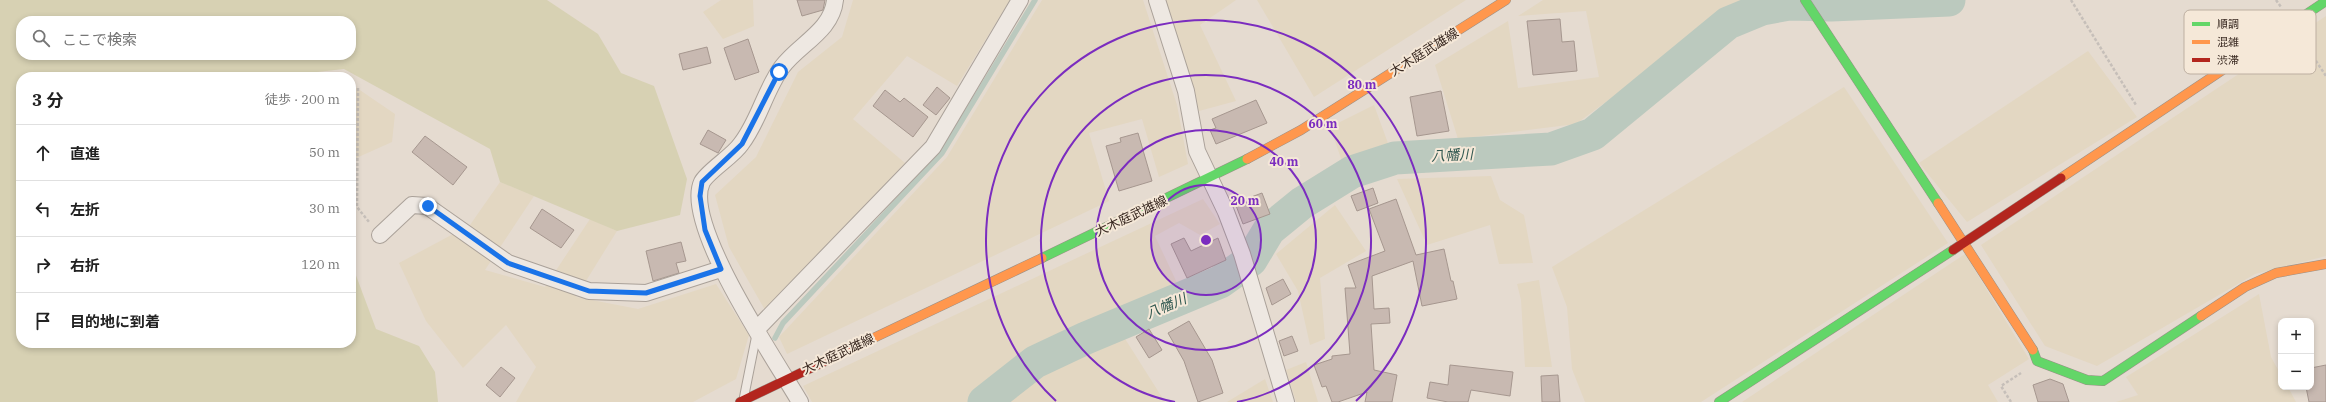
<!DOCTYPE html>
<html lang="ja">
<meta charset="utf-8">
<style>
:root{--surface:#fff;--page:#f6f6f6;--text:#222;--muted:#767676;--line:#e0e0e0}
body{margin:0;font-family:"IBM Plex Serif","Noto Sans JP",serif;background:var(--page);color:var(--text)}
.controls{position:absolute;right:12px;bottom:12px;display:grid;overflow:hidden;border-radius:8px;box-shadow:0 2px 6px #0003}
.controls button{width:36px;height:36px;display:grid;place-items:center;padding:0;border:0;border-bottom:1px solid var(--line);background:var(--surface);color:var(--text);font:20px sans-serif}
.stop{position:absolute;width:12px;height:12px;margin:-9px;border:3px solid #1a73e8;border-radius:50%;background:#fff}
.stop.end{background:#1a73e8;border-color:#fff;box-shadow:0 1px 4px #0008}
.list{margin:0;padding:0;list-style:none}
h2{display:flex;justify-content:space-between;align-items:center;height:52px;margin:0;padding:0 16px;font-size:17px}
h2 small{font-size:13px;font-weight:400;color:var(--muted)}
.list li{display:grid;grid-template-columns:26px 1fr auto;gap:12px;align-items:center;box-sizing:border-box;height:56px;padding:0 16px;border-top:1px solid var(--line)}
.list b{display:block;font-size:15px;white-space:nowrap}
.list em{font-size:13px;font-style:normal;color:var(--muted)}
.icon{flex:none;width:22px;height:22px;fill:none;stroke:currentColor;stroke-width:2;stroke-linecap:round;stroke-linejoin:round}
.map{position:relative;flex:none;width:2326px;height:402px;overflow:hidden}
.search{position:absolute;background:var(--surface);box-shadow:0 2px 6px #0003;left:16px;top:16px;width:340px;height:44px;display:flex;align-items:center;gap:10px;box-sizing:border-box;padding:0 14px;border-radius:16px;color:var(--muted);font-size:15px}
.panel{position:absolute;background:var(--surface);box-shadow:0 2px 6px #0003;left:16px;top:72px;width:340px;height:276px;border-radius:16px}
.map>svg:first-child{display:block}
.farmland{fill:#e3d7c2}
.green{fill:#d7d1b3;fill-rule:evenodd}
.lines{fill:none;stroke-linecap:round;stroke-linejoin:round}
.stream{stroke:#bbc9be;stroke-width:5.5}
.river{stroke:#bbc9be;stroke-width:33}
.building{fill:#c8b9b1;stroke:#a6978f}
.lane-casing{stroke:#aaa199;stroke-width:10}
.street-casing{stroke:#aaa199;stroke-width:18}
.fast-casing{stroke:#9a9088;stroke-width:10}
.slow-casing{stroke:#9a9088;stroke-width:10}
.jam-casing{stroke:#9a9088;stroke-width:10}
.path{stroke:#c6bfb9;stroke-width:2.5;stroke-dasharray:3 2;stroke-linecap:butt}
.lane{stroke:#eee8e2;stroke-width:8}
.street{stroke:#eee8e2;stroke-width:16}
.fast{stroke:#63d668;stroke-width:9}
.slow{stroke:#ff974d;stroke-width:9}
.jam{stroke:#b3261e;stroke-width:9}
.route{stroke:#1a73e8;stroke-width:5}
.ring{fill:none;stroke:#7b2cbf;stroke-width:2}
.labels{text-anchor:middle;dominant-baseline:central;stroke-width:4;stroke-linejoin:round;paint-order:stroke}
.street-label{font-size:13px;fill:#392921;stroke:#f5e8d8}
.water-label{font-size:14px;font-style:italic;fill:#315850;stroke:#f5e8d8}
.key{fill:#f5e8d8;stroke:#bdafa1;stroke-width:1}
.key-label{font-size:11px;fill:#392921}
.centre{fill:#7b2cbf;stroke:#f5e8d8;stroke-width:2}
.ring-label{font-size:12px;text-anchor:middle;font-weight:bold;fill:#7b2cbf;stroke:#f5e8d8;stroke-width:4;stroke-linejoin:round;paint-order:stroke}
</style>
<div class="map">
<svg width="2326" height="402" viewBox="0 0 2326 402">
<rect width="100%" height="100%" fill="#e5dbd0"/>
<path class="farmland" d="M721 0H753L754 26 723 39 703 12Z
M853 0H1010L957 86 907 56 853 119 905 163 765 310 729 247 715 195 756 157 798 72 842 37Z
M1042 0H1143L1177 105 1188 164 1159 177 1142 119 1089 133 1109 201 787 354 779 337 947 157Z
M1163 0H1236L1200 25 1236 101 1199 111Z
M1257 0H1466L1314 97Z
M1543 0H1753L1738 4 1576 124 1458 139 1435 65 1508 21 1518 88 1599 77 1586 11 1518 16Z
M2326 16V256L2255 274 2097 366 2045 346 1981 245Z
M2088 51 2137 117 1967 222 1919 163Z
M351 84 395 114 392 142 354 159 351 171Z
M1844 87 1948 243 1701 402H1585L1572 369 1567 307 1552 267Z
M1374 105 1389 146 1344 167 1330 127Z
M1491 176 1500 200 1524 215 1533 263 1499 264 1490 225 1427 245 1397 179Z
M500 182 534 196 485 270 545 287 590 219 617 231 576 297 638 309 716 284 749 335 736 379 693 402H516L536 367 506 325 463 368 426 321 399 263 470 225Z
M1203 199 1220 224 1200 235 1179 223 1155 236 1178 285 1027 354 968 402H812L803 386Z
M1335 205 1366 251 1320 278 1325 339 1310 345 1298 291 1276 254Z
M1965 254 2029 359 1988 385 1998 402H1742Z
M1539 280 1552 367H1525L1521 300 1517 284Z
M2259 294 2271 357 2281 375V387H2288L2296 402H2116L2138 395 2126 377Z
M1122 334 1165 402H999L1040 370Z
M1306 362 1318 402H1296L1286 370Z
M1265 379 1273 402H1227Z"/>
<path class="green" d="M0 0H547L598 34 621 73 654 86 687 179 680 215 617 231 500 182 490 149 344 69 290 75V77H21V343H351V262L376 329 419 346 435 372 438 402H0ZM21 21H351V55H21Z"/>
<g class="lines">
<path class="stream" d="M775 338 783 323 942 153 1035 0"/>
<path class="river" d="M984 402 1035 362 1086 338 1220 282 1251 260 1269 230 1302 203 1352 172 1395 158 1551 149 1593 134 1728 23 1762 9 1789 4 1831 5 1949 0"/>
</g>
<path class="building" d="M797 0H825L823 10 802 16Z
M1560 19 1562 42 1574 41 1577 71 1533 75 1527 21Z
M748 39 759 72 735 80 724 48Z
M707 47 711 63 683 70 679 54Z
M937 87 950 98 936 115 923 105Z
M885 90 900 102 904 98 928 117 913 137 873 106Z
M1441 91 1449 131 1417 136 1410 97Z
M1256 100 1267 123 1216 144 1210 130 1216 128 1212 119Z
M708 130 726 140 718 153 700 144Z
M1138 133 1152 181 1119 191 1106 146 1121 142 1120 138Z
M425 136 467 167 453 185 412 152Z
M1373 188 1378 203 1357 211 1351 196Z
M1262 193 1270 214 1243 224 1235 203Z
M1396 199 1416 255 1444 249 1451 281H1453L1457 299 1422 306 1413 261 1372 276 1374 309 1389 308 1390 323 1371 324 1374 370 1397 375 1392 402H1365L1367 392 1338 402H1332L1326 386 1322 387 1314 365 1332 359V356L1350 354 1345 288H1356L1348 265 1385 251 1369 209Z
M542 209 574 230 561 248 530 228Z
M1184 238 1191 251 1218 238 1226 260 1187 278 1171 244Z
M681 242 686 261 676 263 679 273 653 281 646 251Z
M1283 279 1291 294 1272 305 1266 288Z
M1189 321 1212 360 1223 393 1198 402 1184 361 1168 333Z
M1149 329 1162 350 1149 358 1136 337Z
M1292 336 1298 351 1284 356 1279 341Z
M1450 365 1513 372 1510 396 1471 390 1468 402H1448L1427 398 1430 382 1448 385Z
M2326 365V402H2309L2306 387H2311V368Z
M501 367 515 378 500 397 486 385Z
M1558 375 1560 402H1542L1541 376Z
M2050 379 2063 384 2069 402H2038L2033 385Z"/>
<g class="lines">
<defs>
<path id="lane" d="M744 397 757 332"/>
<path id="street" d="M1157 0 1186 91 1197 151 1226 212 1242 254 1286 402
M380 235 412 205 427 206 508 263 589 291 646 293 721 269
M757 329 933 147 1020 0
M800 402C777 362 682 224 702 182 708 171 733 156 741 144 759 121 765 90 782 67 799 44 832 31 835 0"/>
<path id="fast" d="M1805 0 1938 203
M2230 65 2326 1
M1042 258 1247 159
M2033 350 2037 361 2087 380 2103 381 2201 316
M1719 402 1953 250"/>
<path id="slow" d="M1247 159 1301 130 1506 0
M2061 178 2230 65
M1938 203 2033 350
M2201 316 2245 287 2276 273 2326 264
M863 343 1042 258"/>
<path id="jam" d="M1953 250 2061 178
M740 402 863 343"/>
</defs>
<use href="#lane" class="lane-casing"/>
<use href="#street" class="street-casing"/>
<use href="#fast" class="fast-casing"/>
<use href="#slow" class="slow-casing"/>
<use href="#jam" class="jam-casing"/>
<path class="path" d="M2071 0 2136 105
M2276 0 2281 7
M2302 40 2326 76
M358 88 357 207 369 222
M2011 402 2001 386 2021 373"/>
<use href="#lane" class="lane"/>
<use href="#street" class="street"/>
<use href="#fast" class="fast"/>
<use href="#slow" class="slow"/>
<use href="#jam" class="jam"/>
</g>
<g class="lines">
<path class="route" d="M428 206 508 263 589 291 646 293 721 269 705 230 700 196 702 182 742 144 779 72"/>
</g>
<circle cx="1206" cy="240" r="55" fill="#7b2cbf" fill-opacity=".12"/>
<g class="ring">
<circle cx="1206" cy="240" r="55"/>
<circle cx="1206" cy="240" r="110"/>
<path d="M1175 402A165 165 0 1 1 1237 402"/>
<path d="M1056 401A220 220 0 1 1 1356 401"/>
</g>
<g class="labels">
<g class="street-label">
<text transform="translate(1424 52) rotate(-32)">大木庭武雄線</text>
<text transform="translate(1131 216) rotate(-25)">大木庭武雄線</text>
<text transform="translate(838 354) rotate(-25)">大木庭武雄線</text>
</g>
<g class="water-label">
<text transform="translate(1452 155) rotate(-3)">八幡川</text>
<text transform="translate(1166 306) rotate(-23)">八幡川</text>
</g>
</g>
<rect x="2184" y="10" width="132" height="64" rx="6" class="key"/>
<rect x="2192" y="22" width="18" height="4" fill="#63d668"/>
<rect x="2192" y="40" width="18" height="4" fill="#ff974d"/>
<rect x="2192" y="58" width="18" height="4" fill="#b3261e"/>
<g class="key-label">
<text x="2217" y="28">順調</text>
<text x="2217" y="46">混雑</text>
<text x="2217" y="64">渋滞</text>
</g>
<circle cx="1206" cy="240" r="6" class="centre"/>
<g class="ring-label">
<text x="1362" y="89">80 m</text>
<text x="1323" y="128">60 m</text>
<text x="1284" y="166">40 m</text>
<text x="1245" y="205">20 m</text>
</g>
</svg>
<div class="controls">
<button>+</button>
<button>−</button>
</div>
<div class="stop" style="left:779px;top:72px"></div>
<div class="stop end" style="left:428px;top:206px"></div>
<div class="search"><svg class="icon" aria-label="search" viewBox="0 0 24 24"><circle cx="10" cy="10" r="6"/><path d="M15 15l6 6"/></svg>ここで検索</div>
<section class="panel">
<h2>3 分<small>徒歩 · 200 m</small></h2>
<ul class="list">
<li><svg class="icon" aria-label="ahead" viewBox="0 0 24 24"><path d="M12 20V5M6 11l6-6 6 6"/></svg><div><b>直進</b></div><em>50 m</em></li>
<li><svg class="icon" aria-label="left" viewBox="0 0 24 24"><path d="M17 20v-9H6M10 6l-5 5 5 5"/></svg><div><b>左折</b></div><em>30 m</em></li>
<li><svg class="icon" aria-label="right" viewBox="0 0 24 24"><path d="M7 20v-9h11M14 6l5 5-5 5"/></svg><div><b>右折</b></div><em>120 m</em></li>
<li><svg class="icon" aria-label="arrive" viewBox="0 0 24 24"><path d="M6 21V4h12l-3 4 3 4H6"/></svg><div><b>目的地に到着</b></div></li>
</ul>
</section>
</div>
